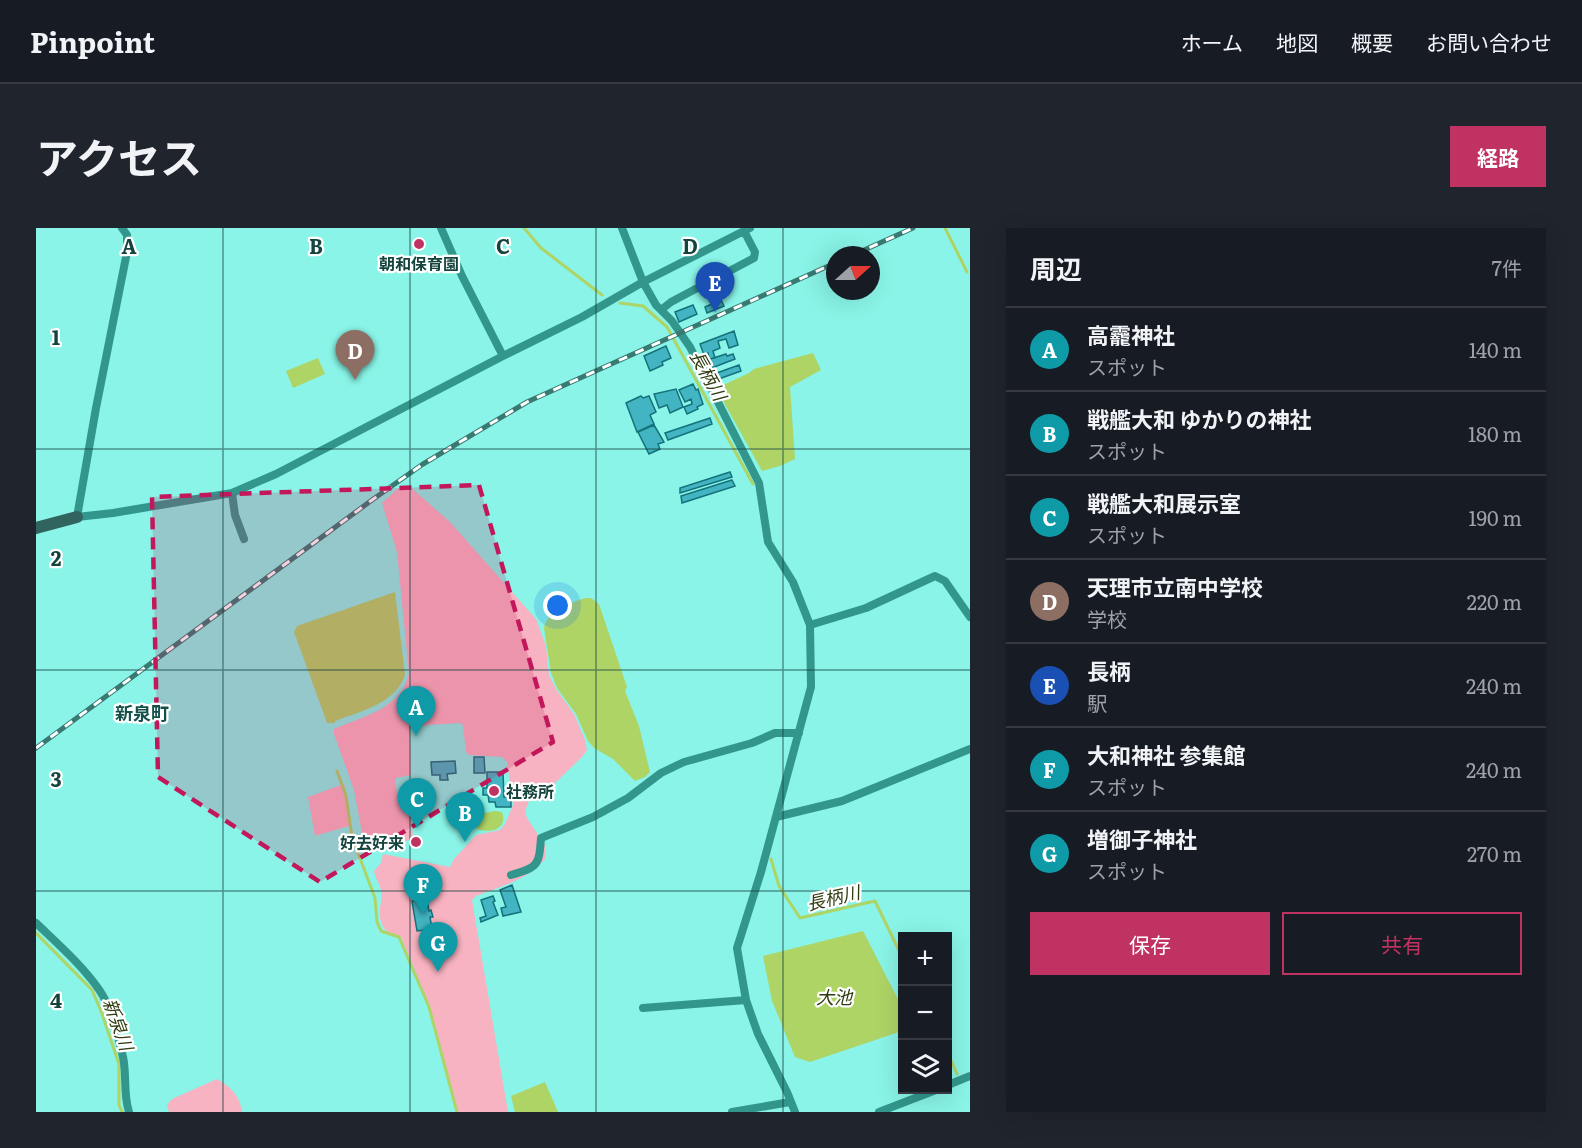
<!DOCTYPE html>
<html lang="ja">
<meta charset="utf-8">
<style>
:root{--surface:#171b24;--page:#20242c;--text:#f1f3f6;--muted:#9ea1a6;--line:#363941;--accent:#c03261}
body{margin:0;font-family:Literata,"Noto Sans JP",serif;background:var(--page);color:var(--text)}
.controls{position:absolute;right:18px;bottom:18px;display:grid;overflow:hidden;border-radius:0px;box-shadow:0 6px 24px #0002}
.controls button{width:54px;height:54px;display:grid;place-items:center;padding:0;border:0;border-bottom:2px solid var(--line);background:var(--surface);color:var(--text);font:30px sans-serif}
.compass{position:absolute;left:790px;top:18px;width:54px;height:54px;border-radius:50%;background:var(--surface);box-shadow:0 6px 24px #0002;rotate:69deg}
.you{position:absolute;left:522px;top:378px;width:21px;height:21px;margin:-15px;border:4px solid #fff;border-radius:50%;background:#1a73e8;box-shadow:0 0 0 9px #1a73e833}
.badge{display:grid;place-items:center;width:39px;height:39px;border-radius:50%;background:var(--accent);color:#fff;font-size:20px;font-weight:700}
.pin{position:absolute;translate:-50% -50px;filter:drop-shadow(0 2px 3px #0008)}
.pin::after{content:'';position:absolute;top:32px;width:21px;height:18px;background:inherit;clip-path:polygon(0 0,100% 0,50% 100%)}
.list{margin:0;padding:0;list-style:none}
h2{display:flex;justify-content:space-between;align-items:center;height:78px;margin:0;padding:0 24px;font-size:26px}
h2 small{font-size:20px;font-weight:400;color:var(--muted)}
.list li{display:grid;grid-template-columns:39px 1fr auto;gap:18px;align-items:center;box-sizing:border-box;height:84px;padding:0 24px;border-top:2px solid var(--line)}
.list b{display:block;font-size:22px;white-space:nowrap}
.list p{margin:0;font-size:20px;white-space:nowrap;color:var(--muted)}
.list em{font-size:20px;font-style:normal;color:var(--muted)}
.actions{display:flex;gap:12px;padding:18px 24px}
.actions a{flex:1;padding:14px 0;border:2px solid var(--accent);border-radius:0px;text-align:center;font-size:21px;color:var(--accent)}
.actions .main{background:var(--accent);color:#fff}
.icon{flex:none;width:33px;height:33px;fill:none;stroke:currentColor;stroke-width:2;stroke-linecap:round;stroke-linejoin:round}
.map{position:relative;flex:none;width:934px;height:884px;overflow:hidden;border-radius:0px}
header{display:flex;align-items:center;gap:36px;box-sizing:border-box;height:84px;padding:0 30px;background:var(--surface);border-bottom:2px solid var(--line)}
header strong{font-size:28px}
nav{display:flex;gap:33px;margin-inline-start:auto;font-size:21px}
.intro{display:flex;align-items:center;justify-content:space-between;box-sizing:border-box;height:144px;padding:0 36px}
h1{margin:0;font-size:42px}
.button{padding:15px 27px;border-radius:0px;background:var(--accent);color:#fff;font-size:21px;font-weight:700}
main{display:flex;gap:36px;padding:0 36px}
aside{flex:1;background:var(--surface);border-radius:0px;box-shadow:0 6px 24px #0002}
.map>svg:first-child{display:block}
.green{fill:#f7b3c1}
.water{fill:#aed466}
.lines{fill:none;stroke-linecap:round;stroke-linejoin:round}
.stream{stroke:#aed466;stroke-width:3}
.building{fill:#43b4c1;stroke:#14727b;stroke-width:1.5}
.street{stroke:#32968c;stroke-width:8}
.secondary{stroke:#31645e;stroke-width:12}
.rail-casing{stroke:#387972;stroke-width:5}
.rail{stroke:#fff;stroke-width:3;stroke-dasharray:9;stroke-linecap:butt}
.marked{fill:#c2185b;fill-opacity:0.2;stroke:#c2185b;stroke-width:4.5;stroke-dasharray:12 8;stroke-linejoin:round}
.grid{fill:none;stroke:#15443f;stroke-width:1.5;stroke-opacity:0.55}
.poi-dot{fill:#c03261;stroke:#fff;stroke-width:2}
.labels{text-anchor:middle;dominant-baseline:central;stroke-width:4.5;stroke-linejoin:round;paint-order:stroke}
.poi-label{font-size:16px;font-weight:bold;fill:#15443f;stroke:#fff}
.water-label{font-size:18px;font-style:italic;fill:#2f3d10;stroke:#fff}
.neighbourhood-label{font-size:18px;font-weight:bold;fill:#13504a;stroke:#fff}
.grid-label{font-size:20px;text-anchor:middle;font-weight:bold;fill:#15443f;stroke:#fff;stroke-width:4.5;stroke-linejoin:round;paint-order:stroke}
</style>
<header>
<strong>Pinpoint</strong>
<nav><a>ホーム</a><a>地図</a><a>概要</a><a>お問い合わせ</a></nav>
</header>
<div class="intro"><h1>アクセス</h1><a class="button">経路</a></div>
<main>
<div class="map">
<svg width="934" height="884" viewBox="0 0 934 884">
<rect width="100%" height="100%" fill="#89f4e7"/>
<path class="green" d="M365 258H373L414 294 500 391 510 418 513 447 520 461 538 486 549 512 551 522 546 529 519 555 493 573 489 583 491 590 509 617V631C492 652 465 658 440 668L436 672 472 884H422L394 779 365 709 350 703C338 686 347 678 345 663 344 656 339 650 338 643L345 635 347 626 414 639 418 631 440 607 464 602 469 596 477 577 471 534 466 529 433 527 430 524 427 498 425 495 377 498 374 500 375 547 360 550 359 552 361 566 375 581 377 609 371 613 329 607 326 605 318 562 298 506V501C328 488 365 481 373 445L361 324 346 275Z
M308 556 316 597 279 608 272 569Z
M181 851C195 859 204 868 206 884H133L131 877 136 871Z"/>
<path class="water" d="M777 125 785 142 754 159 759 231 744 238 726 243 681 162 683 159 713 145 718 141Z
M282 130 289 146 257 160 250 143Z
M359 364 369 447C359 476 325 483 299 493V495H291L258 404 261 398Z
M550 370H555L563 376 591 459 589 463 603 498 614 544 609 549 599 553 577 531 558 520 552 513 540 486 521 460 515 445 508 400C511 383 535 374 550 370Z
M459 583 466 584C472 601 455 606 441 601L439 596V588L443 586Z
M827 703 866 779V803L774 834 759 829 736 773 727 728Z
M509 854 522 884H479L475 868Z"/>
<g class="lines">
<path class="stream" d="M488 0 505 20 566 67
M909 0 931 44
M584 75 607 78 631 99 717 256
M301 543 310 568 316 609 339 670 341 694 345 703 363 709 393 779 421 884
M735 631 743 658 764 690 839 673 867 731
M0 705 56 762 65 783 83 836V877L86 884
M912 826 921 846"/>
</g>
<path class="building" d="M685 72 688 78 671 85 669 79Z
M657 77 661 86 643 94 639 84Z
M698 103 702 117 693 120 690 111 682 113 684 120 677 123 679 130 673 131 672 125 668 127 664 116Z
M630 118 635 130 626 134 627 137 614 143 608 128Z
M690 126 691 128 697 126 699 131 668 143 665 134Z
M703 137 705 143 680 152 678 146Z
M657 156 660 162 662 161 667 176 661 179 662 181 651 186 648 179 656 176 655 171 649 174 643 162Z
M640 161 647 179 634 185 631 177 623 180 618 166Z
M605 168 607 170 613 168 620 184 614 187 618 196 601 204 590 175Z
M674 190 676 196 632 212 629 205Z
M618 197 628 214 622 216 624 221 613 226 602 204Z
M694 244 696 249 644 265V260Z
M696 252 699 258 646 275 645 268Z
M438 529H448L449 545H438Z
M419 533 420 545 411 546 412 552H404V547H396L395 534Z
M451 544H467L468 569H475V579H460L459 574H453L452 567H447V560H451Z
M476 657 485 684 467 688 465 680 470 679 464 662Z
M457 668 459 673 457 674 462 687 445 694 444 690 450 688 445 672Z
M391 670 393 683 395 682 397 689H394L396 701 381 703 376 673Z"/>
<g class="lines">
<path class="street" d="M86 0 91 7V24L60 180 41 289 77 285 196 265 240 246 467 128 546 89 607 54 714 0
M405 0 426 48 467 128
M586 0 607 54 620 77 636 93 654 119 723 255 732 314 757 354 774 397 775 459 725 644 701 720 710 772 722 806 751 864 759 884
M625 82 635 74 718 30 719 24 708 3
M196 265 199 287 208 311
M774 397 830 380 899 348 909 353 934 389
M740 589 806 573 934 521
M475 647C502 639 503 638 505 610L557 589 592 570 625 545 648 534 716 515 739 505H763
M0 695C22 716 47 738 64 763 76 781 82 807 87 829 91 847 87 866 93 884
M607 780 710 772
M912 857 934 848
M696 884 754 874
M843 884 900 862"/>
<path class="secondary" d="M0 300 41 289"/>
<defs>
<path id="rail" d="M817 27 877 0
M0 520 336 272 387 236 491 174 799 35"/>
</defs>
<use href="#rail" class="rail-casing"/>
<use href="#rail" class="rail"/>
</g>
<path class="marked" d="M443 257 517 514 284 654 122 549 116 269Z"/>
<path class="grid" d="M187 0V884M374 0V884M560 0V884M747 0V884M0 221H934M0 442H934M0 663H934"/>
<g class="poi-dot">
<circle cx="383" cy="16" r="6"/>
<circle cx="458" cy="563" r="6"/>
<circle cx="380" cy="614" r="6"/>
</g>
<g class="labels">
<g class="poi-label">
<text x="383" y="35">朝和保育園</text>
<text x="470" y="563" text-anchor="start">社務所</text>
<text x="368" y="614" text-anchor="end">好去好来</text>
</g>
<g class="water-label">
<text transform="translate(673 147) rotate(61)">長柄川</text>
<text transform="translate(797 669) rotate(-13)">長柄川</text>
<text x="798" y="768">大池</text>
<text transform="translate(83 796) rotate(70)">新泉川</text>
</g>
<g class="neighbourhood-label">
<text x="106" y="484">新泉町</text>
</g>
</g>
<g class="grid-label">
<text x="93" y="26">A</text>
<text x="280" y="26">B</text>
<text x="467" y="26">C</text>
<text x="654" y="26">D</text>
<text x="20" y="117">1</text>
<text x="20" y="338">2</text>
<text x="20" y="559">3</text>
<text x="20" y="780">4</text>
</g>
</svg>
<div class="controls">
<button>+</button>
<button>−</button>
<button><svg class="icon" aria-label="layers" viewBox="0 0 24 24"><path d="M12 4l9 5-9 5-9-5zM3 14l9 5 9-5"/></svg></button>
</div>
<svg class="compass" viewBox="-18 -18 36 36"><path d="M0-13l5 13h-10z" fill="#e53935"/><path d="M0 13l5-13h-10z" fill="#9ea1a6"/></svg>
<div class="you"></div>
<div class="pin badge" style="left:380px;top:508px;background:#0f9aa8">A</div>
<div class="pin badge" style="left:429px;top:614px;background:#0f9aa8">B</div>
<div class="pin badge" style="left:381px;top:600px;background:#0f9aa8">C</div>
<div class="pin badge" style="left:319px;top:152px;background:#8d6e63">D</div>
<div class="pin badge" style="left:679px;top:84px;background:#1a4fb4">E</div>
<div class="pin badge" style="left:387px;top:686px;background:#0f9aa8">F</div>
<div class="pin badge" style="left:402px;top:744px;background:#0f9aa8">G</div>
</div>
<aside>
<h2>周辺<small>7件</small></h2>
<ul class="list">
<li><span class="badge" style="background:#0f9aa8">A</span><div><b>高龗神社</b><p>スポット</p></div><em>140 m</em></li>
<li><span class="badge" style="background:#0f9aa8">B</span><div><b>戦艦大和 ゆかりの神社</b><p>スポット</p></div><em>180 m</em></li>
<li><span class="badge" style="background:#0f9aa8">C</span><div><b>戦艦大和展示室</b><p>スポット</p></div><em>190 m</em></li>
<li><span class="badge" style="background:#8d6e63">D</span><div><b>天理市立南中学校</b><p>学校</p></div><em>220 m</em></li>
<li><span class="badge" style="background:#1a4fb4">E</span><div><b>長柄</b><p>駅</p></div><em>240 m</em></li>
<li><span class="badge" style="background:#0f9aa8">F</span><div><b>大和神社 参集館</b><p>スポット</p></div><em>240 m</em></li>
<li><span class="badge" style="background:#0f9aa8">G</span><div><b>増御子神社</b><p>スポット</p></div><em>270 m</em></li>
</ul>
<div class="actions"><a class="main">保存</a><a>共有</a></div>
</aside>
</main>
